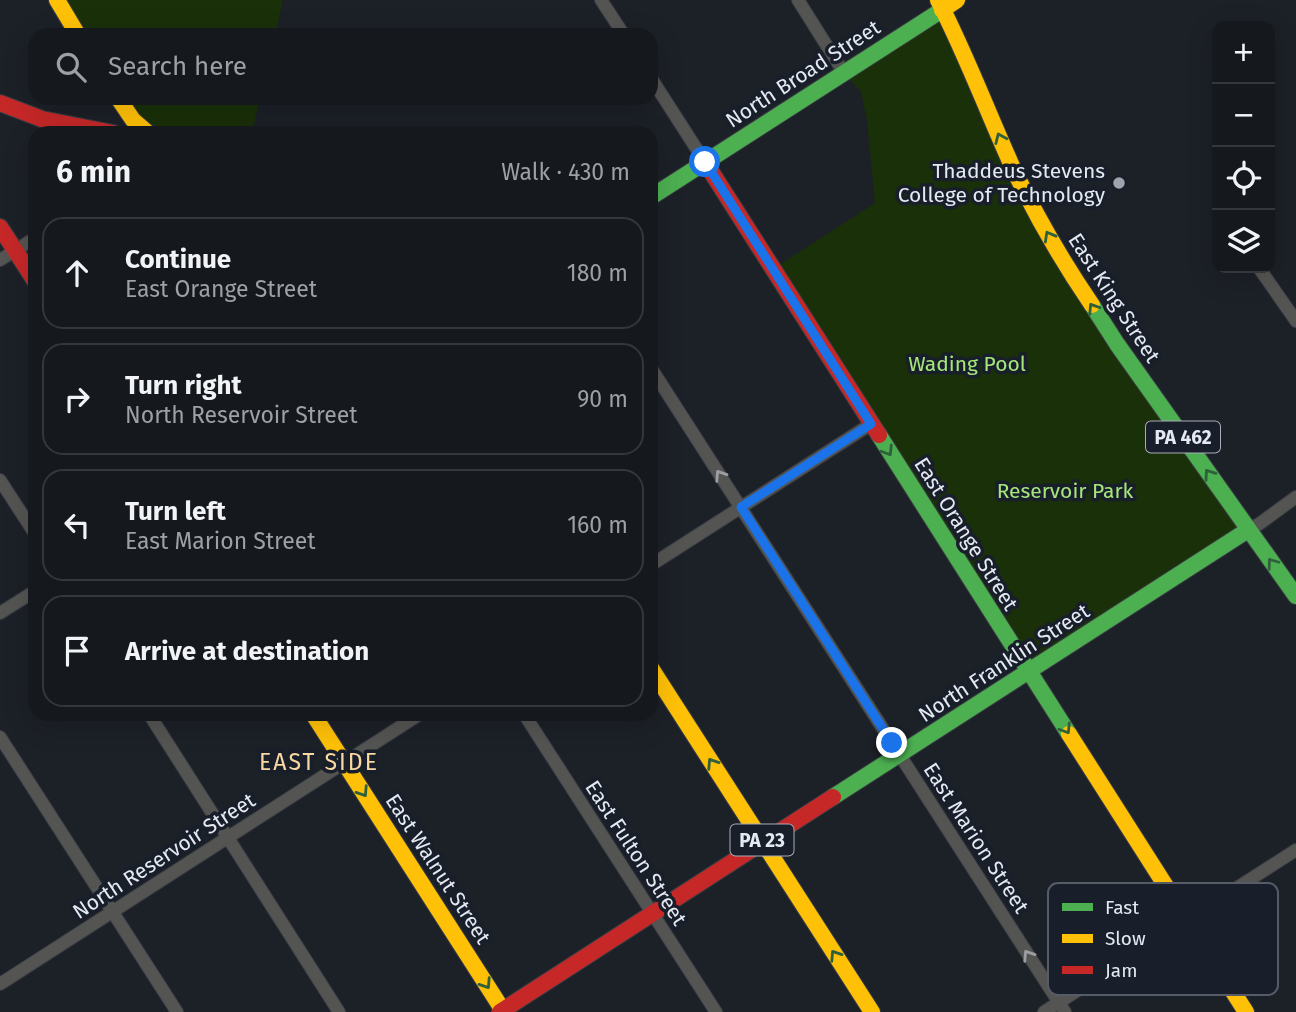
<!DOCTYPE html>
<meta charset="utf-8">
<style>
:root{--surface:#15181d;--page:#22252a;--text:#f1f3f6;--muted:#9da0a4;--line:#34373b}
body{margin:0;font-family:"Fira Sans",sans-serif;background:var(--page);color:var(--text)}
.controls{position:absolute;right:21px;top:21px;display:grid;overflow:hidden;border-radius:14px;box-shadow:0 7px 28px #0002}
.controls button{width:63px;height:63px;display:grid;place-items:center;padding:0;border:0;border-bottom:2px solid var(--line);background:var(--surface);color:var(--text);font:35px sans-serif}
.stop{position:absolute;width:21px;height:21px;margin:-16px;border:5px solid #1a73e8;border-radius:50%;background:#fff}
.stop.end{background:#1a73e8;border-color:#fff;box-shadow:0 2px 7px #0008}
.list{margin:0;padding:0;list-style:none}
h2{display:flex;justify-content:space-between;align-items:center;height:91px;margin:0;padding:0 28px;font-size:30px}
h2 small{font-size:23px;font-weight:400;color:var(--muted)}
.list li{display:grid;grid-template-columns:46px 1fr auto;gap:21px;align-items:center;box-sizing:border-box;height:112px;margin:0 14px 14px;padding:0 14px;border:2px solid var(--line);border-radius:21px}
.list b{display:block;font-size:26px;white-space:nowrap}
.list p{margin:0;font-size:23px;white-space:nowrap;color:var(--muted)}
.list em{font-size:23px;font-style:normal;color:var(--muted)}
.icon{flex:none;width:38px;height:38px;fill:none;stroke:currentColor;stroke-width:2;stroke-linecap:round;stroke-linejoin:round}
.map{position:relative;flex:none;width:1296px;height:1012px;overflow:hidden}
.search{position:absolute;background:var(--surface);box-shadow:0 7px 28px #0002;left:28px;top:28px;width:630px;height:77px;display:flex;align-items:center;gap:18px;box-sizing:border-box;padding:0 24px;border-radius:21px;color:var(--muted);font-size:26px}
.panel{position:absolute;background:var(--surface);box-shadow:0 7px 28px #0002;left:28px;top:126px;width:630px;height:595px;border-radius:21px}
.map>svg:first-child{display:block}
.green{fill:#1a3009}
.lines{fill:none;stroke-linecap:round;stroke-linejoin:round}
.street-casing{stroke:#393d43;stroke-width:14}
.fast-casing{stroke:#393d43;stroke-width:18}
.slow-casing{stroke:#393d43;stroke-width:18}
.jam-casing{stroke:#393d43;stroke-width:18}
.street{stroke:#545453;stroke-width:12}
.fast{stroke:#4caf50;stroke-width:16}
.slow{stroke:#ffc107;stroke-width:16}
.jam{stroke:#c62828;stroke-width:16}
.oneway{stroke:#2f603c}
.oneway2{stroke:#9c9ea2}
.route{stroke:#1a73e8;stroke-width:9}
.poi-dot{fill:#9fa3ab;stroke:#181f2b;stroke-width:2.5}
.labels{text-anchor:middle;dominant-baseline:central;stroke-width:7;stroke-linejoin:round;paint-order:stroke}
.shield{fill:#181f2b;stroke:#a8acb6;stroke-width:2}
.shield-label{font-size:19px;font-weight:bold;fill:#e5e9f2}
.street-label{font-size:21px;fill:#e5e9f2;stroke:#181f2b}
.poi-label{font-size:21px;fill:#e5e9f2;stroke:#181f2b;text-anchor:end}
.park-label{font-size:21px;fill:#a6e67b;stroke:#181f2b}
.neighbourhood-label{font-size:23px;letter-spacing:2px;fill:#f9d7a0;stroke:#181f2b}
.key{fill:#181f2b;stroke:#565c67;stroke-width:2}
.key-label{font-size:19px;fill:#e5e9f2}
</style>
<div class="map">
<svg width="1296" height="1012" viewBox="0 0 1296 1012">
<rect width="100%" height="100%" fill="#1c2027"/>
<path class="green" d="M67 0H283L275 35H87Z
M942 10 1012 165 1248 530 1029 672 773 269 875 203 867 120 861 92 844 73Z
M124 98H260L252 133H168L158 131 127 104Z"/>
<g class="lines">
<defs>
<path id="street" d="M601 0 624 35
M798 0 844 73
M651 78 705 162
M0 260 35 238
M1259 268 1296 321
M651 368 1065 1012
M0 480 35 534
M1248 530 1259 524 1296 497
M651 565 871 424
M0 613 35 591
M149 714 339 1012
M524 714 716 1012
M0 737 177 1012
M0 984 420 714
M1044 1012 1296 850"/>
<path id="fast" d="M651 197 942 10
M1092 305 1117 344 1296 596
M879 435 1069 734
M833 797 1248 530"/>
<path id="slow" d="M57 0 78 35
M938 0C966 54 987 111 1012 166 1035 214 1062 261 1092 305
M942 10 957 0
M118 98 133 120 148 133
M651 668 872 1012
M313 714 504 1012
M1069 734 1246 1012"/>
<path id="jam" d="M0 103 42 119 113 133
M705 162 879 435
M0 227 35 281
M500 1012 833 797"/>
</defs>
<use href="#street" class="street-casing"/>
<use href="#fast" class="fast-casing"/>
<use href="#slow" class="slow-casing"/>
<use href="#jam" class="jam-casing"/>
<use href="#street" class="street"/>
<use href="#fast" class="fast"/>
<use href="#slow" class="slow"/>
<use href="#jam" class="jam"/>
</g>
<defs><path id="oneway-chevron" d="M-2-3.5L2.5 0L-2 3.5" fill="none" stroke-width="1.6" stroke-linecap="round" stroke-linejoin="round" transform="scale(1.75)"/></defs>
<g class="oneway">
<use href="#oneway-chevron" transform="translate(1000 138) rotate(-114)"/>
<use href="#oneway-chevron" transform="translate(1049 236) rotate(-119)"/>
<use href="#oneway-chevron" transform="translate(1093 308) rotate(-123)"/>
<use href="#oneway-chevron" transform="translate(888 451) rotate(58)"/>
<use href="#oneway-chevron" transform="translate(1209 474) rotate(-125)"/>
<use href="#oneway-chevron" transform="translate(1272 563) rotate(-126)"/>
<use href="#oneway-chevron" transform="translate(1066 729) rotate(58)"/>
<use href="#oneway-chevron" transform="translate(712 763) rotate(-123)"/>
<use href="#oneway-chevron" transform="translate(363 792) rotate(57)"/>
<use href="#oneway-chevron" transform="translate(835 955) rotate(-123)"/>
<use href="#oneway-chevron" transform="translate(486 984) rotate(57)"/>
</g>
<g class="oneway2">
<use href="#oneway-chevron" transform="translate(720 475) rotate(-123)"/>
<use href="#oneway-chevron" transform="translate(1028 955) rotate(-123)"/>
</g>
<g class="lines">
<path class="route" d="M705 162 871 424 741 507 892 743"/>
</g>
<circle class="poi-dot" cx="1119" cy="183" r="7"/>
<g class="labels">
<g class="shield">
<rect x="1146" y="421.5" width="74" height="31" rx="5"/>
<rect x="730.5" y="824.5" width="63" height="31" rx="5"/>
</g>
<g class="shield-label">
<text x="1183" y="437">PA 462</text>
<text x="762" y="840">PA 23</text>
</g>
<g class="street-label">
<text transform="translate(803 74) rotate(-33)">North Broad Street</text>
<text transform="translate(1114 298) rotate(57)">East King Street</text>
<text transform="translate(966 534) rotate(58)">East Orange Street</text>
<text transform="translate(1004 663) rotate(-33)">North Franklin Street</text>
<text transform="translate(976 838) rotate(57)">East Marion Street</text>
<text transform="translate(636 853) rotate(57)">East Fulton Street</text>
<text transform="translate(164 856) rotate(-33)">North Reservoir Street</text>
<text transform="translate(438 869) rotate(57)">East Walnut Street</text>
</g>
<g class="poi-label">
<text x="1105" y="171">Thaddeus Stevens<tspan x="1105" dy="24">College of Technology</tspan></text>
</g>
<g class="park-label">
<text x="967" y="364">Wading Pool</text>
<text x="1065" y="491">Reservoir Park</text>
</g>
<g class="neighbourhood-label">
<text x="319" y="762">EAST SIDE</text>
</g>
</g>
<rect x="1048" y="883" width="230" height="112" rx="10" class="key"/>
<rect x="1062" y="903" width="31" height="8" fill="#4caf50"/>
<rect x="1062" y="934" width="31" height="9" fill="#ffc107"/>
<rect x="1062" y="966" width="31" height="8" fill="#c62828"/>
<g class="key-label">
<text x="1105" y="914">Fast</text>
<text x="1105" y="945">Slow</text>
<text x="1105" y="977">Jam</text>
</g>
</svg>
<div class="controls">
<button>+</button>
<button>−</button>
<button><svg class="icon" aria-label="locate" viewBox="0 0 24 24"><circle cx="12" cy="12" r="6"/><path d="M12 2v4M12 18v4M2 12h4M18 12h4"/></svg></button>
<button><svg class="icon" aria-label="layers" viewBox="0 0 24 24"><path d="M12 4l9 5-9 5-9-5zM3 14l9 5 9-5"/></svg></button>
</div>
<div class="stop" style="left:705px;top:162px"></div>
<div class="stop end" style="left:892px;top:743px"></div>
<div class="search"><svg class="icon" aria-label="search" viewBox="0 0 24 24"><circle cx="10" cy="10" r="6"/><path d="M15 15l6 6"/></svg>Search here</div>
<section class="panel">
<h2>6 min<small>Walk · 430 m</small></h2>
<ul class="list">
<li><svg class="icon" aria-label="ahead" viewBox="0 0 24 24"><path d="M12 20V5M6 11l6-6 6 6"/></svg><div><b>Continue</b><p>East Orange Street</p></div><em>180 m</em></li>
<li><svg class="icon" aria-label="right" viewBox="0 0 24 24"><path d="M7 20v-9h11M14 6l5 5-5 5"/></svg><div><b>Turn right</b><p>North Reservoir Street</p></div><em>90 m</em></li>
<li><svg class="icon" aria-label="left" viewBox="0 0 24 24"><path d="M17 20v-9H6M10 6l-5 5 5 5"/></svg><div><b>Turn left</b><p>East Marion Street</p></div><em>160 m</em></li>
<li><svg class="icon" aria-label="arrive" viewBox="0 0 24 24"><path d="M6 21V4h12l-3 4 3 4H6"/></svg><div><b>Arrive at destination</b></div></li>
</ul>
</section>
</div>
